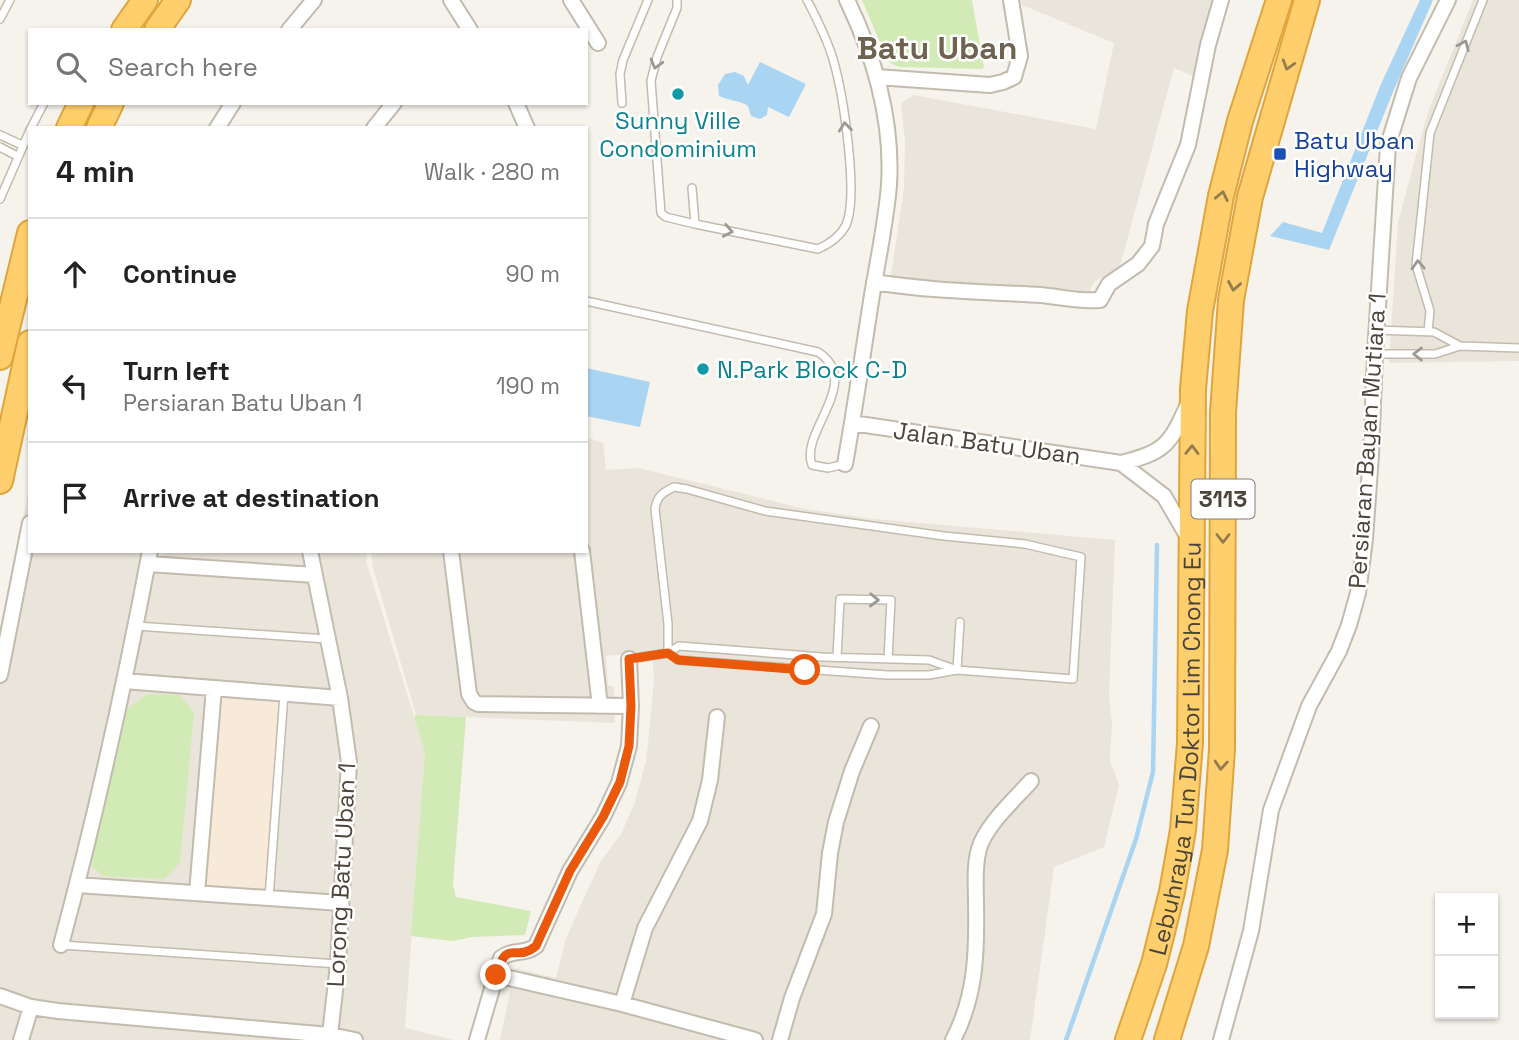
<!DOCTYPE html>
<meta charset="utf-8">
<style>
:root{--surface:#fff;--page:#f6f6f6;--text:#222;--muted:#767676;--line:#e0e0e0}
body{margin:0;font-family:"Space Grotesk",sans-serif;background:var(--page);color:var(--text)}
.controls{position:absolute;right:21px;bottom:21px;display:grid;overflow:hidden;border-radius:0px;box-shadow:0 2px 5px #0004}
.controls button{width:63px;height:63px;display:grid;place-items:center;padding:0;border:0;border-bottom:2px solid var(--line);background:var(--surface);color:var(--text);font:35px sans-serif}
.stop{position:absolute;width:21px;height:21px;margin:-16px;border:5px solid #ea580c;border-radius:50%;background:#fff}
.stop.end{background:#ea580c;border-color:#fff;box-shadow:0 2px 7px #0008}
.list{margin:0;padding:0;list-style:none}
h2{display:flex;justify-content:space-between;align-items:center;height:91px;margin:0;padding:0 28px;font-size:30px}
h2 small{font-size:23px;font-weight:400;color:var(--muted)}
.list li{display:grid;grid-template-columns:46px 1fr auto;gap:21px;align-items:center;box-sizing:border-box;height:112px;padding:0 28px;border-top:2px solid var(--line)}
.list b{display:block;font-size:26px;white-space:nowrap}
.list p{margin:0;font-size:23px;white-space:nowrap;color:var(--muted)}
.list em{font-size:23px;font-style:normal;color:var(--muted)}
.icon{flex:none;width:38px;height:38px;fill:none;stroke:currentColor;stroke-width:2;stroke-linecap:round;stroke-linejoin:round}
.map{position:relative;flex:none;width:1519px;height:1040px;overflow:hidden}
.search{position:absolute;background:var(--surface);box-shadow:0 2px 5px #0004;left:28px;top:28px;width:560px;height:77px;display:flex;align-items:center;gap:18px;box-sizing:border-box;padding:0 24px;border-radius:0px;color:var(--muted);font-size:26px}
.panel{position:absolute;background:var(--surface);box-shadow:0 2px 5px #0004;left:28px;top:126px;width:560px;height:427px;border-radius:0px}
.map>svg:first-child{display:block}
.residential{fill:#eae5da}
.commercial{fill:#f7ead8}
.green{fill:#d2eab5}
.water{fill:#a9d4f2}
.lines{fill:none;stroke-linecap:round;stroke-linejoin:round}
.stream{stroke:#a9d4f2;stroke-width:4.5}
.lane-casing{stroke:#c2bbae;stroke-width:10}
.street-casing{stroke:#c2bbae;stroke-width:18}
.highway-casing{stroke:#e0a43c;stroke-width:28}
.lane{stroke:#fff;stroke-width:7}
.street{stroke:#fff;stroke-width:14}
.highway{stroke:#ffcf6e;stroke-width:24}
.oneway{stroke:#9c9892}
.oneway2{stroke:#937c4e}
.route{stroke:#ea580c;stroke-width:9}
.culture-dot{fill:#0f9aa8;stroke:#fff;stroke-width:2.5}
.transit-dot{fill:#1a4fb4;stroke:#fff;stroke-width:2.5}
.labels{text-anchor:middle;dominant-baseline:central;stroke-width:5;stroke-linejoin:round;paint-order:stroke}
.shield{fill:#fff;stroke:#817c74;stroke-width:2}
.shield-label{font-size:23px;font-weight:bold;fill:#4b4439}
.culture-label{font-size:24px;fill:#0d838f;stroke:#fff}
.transit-label{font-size:24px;fill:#164399;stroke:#fff;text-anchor:start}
.street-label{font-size:24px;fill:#4b4439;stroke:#fff}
.district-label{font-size:32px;font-weight:bold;fill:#6e6250;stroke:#fff}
</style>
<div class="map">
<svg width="1519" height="1040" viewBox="0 0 1519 1040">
<rect width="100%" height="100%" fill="#f6f3ec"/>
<path class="residential" d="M1021 0H1212L1193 76 1174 68 1120 266 1094 282 1087 296 910 283 891 276 904 188 905 141 901 103 914 95 1096 129 1114 43 1022 5Z
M1473 0H1519V361L1389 363 1398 222 1428 112Z
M586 437 603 443 606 470 639 468 805 509 874 519 1115 540 1109 696 1112 722 1110 761 1119 785 1104 847 1054 867 1030 1040H500L515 968 556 978 565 941 582 902 601 861 621 834 635 802 646 761 648 744 654 680 652 651 606 656 608 685 614 687 615 723 416 715 373 568 371 551H586Z
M30 484V551H366L367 564 425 751 405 1028 454 1040H0V631Z"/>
<path class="commercial" d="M214 688 284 694 269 898 197 893Z"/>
<path class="green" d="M862 0H972L984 67 982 69 900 67 892 64 887 59Z
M147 694 179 695 194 712 180 863 164 879 103 876 91 865 127 709Z
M416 715 466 717 453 884 456 897 531 911 525 935 472 937 453 941 411 936 425 752 414 716Z"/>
<path class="water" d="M1420 0H1433L1393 92 1329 250 1270 236 1283 222 1322 233 1381 84Z
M760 62 806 84 789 117 768 107 767 115 760 119 751 116 748 106C739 100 729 101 719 96L718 85 725 74 735 72 744 76 748 85Z
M586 368 650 382 640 427 586 416Z"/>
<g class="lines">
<path class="stream" d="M1066 1040 1136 839 1153 772 1157 545"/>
<defs>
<path id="lane" d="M677 0V8L657 57 651 81 661 213 666 217 695 224 818 249C829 244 840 237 846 225 859 195 843 93 833 59 827 39 817 19 807 0
M0 19 10 0
M622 103 620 74 623 60 648 0
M31 128 44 103
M0 135 22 145
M0 147 17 156
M692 188 695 224
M0 199 30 130
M586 301 818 352C864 382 799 432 812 465L828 468 845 464
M1376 330 1434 332 1460 346
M1428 331 1430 311 1416 265 1430 133 1483 0
M1375 354H1435L1460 346 1519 348
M674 487 687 489 765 511 944 536 1025 544 1081 557 1073 679 957 670 929 675H887L678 660 668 653V624L655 509C657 496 662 493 674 487Z
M136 626 327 639
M837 657 840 599 891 600 888 659
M629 659 668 653 679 646 822 657 929 660 957 670
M957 670 960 622
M269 898 284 694
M62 945 338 964"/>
<path id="street" d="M451 0 470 30
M571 0 598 43
M289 30 314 0
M877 77 990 85 1003 82 1014 77 1020 56 1011 0
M516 103 527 128
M217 128 233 103
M374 128 394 103
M874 282C930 291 985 292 1041 295 1061 297 1080 302 1100 300L1109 284 1138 264 1152 246 1156 224 1188 145 1208 45 1221 0
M852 423 1121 463C1165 452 1170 445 1188 404
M1121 463 1164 496 1189 539
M845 464C855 408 863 352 872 295 878 259 886 222 889 185 893 120 875 58 847 0
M310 551 340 698 349 762 338 964 330 1035
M451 551 469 694 474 702 478 704 631 706
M582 551 600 706
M148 564 315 575
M0 675 30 523
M124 681 340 698
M77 885 341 903
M197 893 214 688
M61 945C96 815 125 683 150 551
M496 975 622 1004 755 1040
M0 996 31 1007 58 1011 330 1035 355 1040
M622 1004 645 928 700 821 710 780 717 717
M21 1040 31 1007
M477 1040 501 958C512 949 525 955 536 946L570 871 603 817 619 783 629 746 631 706 629 659
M780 1040 792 998 824 914 830 853 836 822 852 771 871 726
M953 1040C976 996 977 952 976 903 976 885 974 866 979 849 985 826 1015 799 1031 781
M1221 1040 1251 931 1271 810 1309 706 1339 651 1349 625 1358 593 1365 539 1371 455 1375 354 1388 145 1409 78 1448 0"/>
<g id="highway">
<path d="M124 30 145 0"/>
<path d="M157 30 178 0"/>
<path d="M69 128 81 103"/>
<path d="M99 128 111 103"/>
<path d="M0 357 30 233"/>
<path d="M0 481 30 343"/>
<path id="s1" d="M1128 1040 1154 964 1172 892 1183 830 1190 743 1193 389 1200 311 1221 196 1240 121 1279 0"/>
<path d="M1167 1040 1196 946 1215 850 1222 749 1223 412 1231 300 1250 197 1307 0"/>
</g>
</defs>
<use href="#lane" class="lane-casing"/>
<use href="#street" class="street-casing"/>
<use href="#highway" class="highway-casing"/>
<use href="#lane" class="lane"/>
<use href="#street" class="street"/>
<use href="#highway" class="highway"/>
</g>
<defs><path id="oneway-chevron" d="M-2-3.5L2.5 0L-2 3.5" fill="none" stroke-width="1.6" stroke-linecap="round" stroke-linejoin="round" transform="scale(1.75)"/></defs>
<g class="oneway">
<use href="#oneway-chevron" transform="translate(1464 45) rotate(-67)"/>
<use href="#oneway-chevron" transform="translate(656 64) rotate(106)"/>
<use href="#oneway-chevron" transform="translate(845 127) rotate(-96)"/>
<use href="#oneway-chevron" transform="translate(728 231) rotate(11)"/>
<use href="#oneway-chevron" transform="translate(1418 265) rotate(-93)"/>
<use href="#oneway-chevron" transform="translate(1418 354) rotate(-180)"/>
<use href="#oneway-chevron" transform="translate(874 600) rotate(2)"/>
</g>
<g class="oneway2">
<use href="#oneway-chevron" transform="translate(1288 65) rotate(107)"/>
<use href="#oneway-chevron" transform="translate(1222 196) rotate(-78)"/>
<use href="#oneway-chevron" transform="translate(1234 286) rotate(100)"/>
<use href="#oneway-chevron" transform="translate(1192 450) rotate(-89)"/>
<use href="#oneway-chevron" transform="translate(1223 538) rotate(90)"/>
<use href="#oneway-chevron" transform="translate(1221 765) rotate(94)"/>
</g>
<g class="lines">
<path class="route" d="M496 975C508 936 514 964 536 946L570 871 603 817 620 782 629 746 631 706 629 659 668 653 678 660 805 670"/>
</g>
<g class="culture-dot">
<circle cx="678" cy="94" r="7"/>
<circle cx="703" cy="369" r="7"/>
</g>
<rect class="transit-dot" x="1273" y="147" width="14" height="14" rx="3.5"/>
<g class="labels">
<rect class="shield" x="1191.5" y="479.5" width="63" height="39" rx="5"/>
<g class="shield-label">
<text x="1223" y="499">3113</text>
</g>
<g class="culture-label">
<text x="678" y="120">Sunny Ville<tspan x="678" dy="28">Condominium</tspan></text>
<text x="717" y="369" text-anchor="start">N.Park Block C-D</text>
</g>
<g class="transit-label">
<text x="1294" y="140">Batu Uban<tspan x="1294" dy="28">Highway</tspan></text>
</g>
<g class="street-label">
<text transform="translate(1367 441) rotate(-86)">Persiaran Bayan Mutiara 1</text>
<text transform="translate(987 443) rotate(8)">Jalan Batu Uban</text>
<text stroke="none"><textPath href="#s1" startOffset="298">Lebuhraya Tun Doktor Lim Chong Eu</textPath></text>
<text transform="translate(341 875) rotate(-87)">Lorong Batu Uban 1</text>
</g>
<g class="district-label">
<text x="937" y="48">Batu Uban</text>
</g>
</g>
</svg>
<div class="controls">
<button>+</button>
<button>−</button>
</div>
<div class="stop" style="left:805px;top:670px"></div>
<div class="stop end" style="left:496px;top:975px"></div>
<div class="search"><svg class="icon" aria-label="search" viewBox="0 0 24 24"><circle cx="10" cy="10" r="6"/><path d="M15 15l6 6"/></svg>Search here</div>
<section class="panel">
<h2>4 min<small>Walk · 280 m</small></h2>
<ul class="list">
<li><svg class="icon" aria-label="ahead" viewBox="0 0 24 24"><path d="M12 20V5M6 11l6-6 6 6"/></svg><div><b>Continue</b></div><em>90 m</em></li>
<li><svg class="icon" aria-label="left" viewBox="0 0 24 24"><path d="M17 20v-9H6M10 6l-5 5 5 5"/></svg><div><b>Turn left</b><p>Persiaran Batu Uban 1</p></div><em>190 m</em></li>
<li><svg class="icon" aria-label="arrive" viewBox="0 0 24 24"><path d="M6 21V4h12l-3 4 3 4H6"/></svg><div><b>Arrive at destination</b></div></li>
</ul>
</section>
</div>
